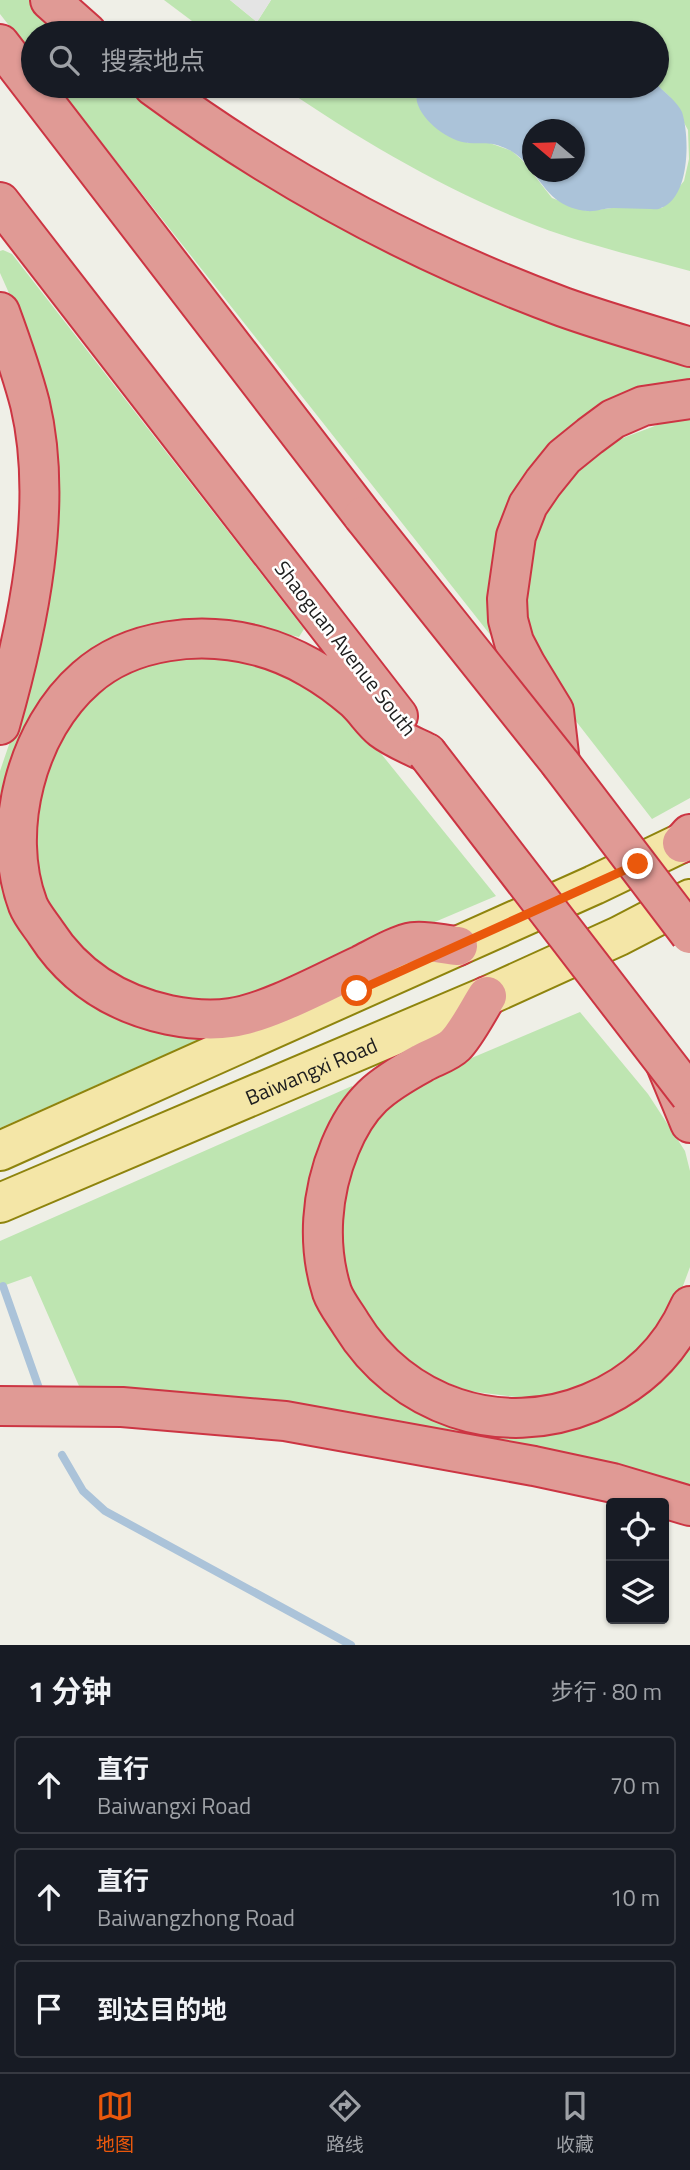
<!DOCTYPE html>
<html lang="zh">
<meta charset="utf-8">
<style>
:root{--surface:#171b24;--page:#20242c;--text:#f1f3f6;--muted:#9ea1a6;--line:#363941;--accent:#ea580c}
body{margin:0;font-family:"Titillium Web","Noto Sans SC",sans-serif;background:var(--page);color:var(--text)}
.controls{position:absolute;right:21px;bottom:21px;display:grid;overflow:hidden;border-radius:7px;box-shadow:0 2px 5px #0004}
.controls button{width:63px;height:63px;display:grid;place-items:center;padding:0;border:0;border-bottom:2px solid var(--line);background:var(--surface);color:var(--text);font:35px sans-serif}
.compass{position:absolute;left:522px;top:119px;width:63px;height:63px;border-radius:50%;background:var(--surface);box-shadow:0 2px 5px #0004;rotate:289deg}
.stop{position:absolute;width:21px;height:21px;margin:-16px;border:5px solid #ea580c;border-radius:50%;background:#fff}
.stop.end{background:#ea580c;border-color:#fff;box-shadow:0 2px 7px #0008}
.list{margin:0;padding:0;list-style:none}
h2{display:flex;justify-content:space-between;align-items:center;height:91px;margin:0;padding:0 28px;font-size:30px}
h2 small{font-size:23px;font-weight:400;color:var(--muted)}
.list li{display:grid;grid-template-columns:46px 1fr auto;gap:21px;align-items:center;box-sizing:border-box;height:98px;margin:0 14px 14px;padding:0 14px;border:2px solid var(--line);border-radius:7px}
.list b{display:block;font-size:26px;white-space:nowrap}
.list p{margin:0;font-size:23px;white-space:nowrap;color:var(--muted)}
.list em{font-size:23px;font-style:normal;color:var(--muted)}
.icon{flex:none;width:38px;height:38px;fill:none;stroke:currentColor;stroke-width:2;stroke-linecap:round;stroke-linejoin:round}
.map{position:relative;flex:none;width:690px;height:1645px;overflow:hidden}
.search{position:absolute;background:var(--surface);box-shadow:0 2px 5px #0004;left:21px;right:21px;top:21px;height:77px;display:flex;align-items:center;gap:18px;box-sizing:border-box;padding:0 24px;border-radius:38px;color:var(--muted);font-size:26px}
.sheet{height:427px;background:var(--surface)}
nav{display:flex;justify-content:space-around;align-items:center;box-sizing:border-box;height:98px;border-top:2px solid var(--line);background:var(--surface);font-size:19px;color:var(--muted)}
nav a{display:grid;justify-items:center;gap:4px}
nav .on{color:var(--accent)}
.map>svg:first-child{display:block}
.grass{fill:#bee5b1}
.parking{fill:#e4e4e4}
.water{fill:#abc3d9;fill-rule:evenodd}
.lines{fill:none;stroke-linecap:round;stroke-linejoin:round}
.stream{stroke:#abc3d9;stroke-width:8}
.major-casing{stroke:#8e840d;stroke-width:42}
.highway-casing{stroke:#cc3543;stroke-width:42}
.major{stroke:#f4e6a7;stroke-width:38}
.highway{stroke:#e09a95;stroke-width:38}
.highway-bridge-casing{stroke:#cc3543;stroke-width:42;stroke-linecap:butt}
.highway-bridge{stroke:#e09a95;stroke-width:38}
.route{stroke:#ea580c;stroke-width:9}
.labels{text-anchor:middle;dominant-baseline:central;stroke-width:5;stroke-linejoin:round;paint-order:stroke}
.street-label{font-size:21px;fill:#202020;stroke:#fff}
</style>
<div class="map">
<svg width="690" height="1645" viewBox="0 0 690 1645">
<rect width="100%" height="100%" fill="#efefe7"/>
<path class="grass" d="M0 0H31L69 33H33V56L0 14Z
M164 0H230L257 22 271 0H690V271C639 257 587 245 537 226 447 191 361 141 281 86H417V101L468 143 484 141 512 151 523 161 552 198 587 211 612 208H662L684 181 689 159 688 130 670 97 657 85V33H208Z
M57 86H131L164 114 690 362V387L609 405 491 602 492 637Z
M3 250 12 254 304 629 299 637 225 620H208L136 629 0 821V771L16 724 47 404 33 347 0 273V251Z
M690 419V798L652 819 558 698 526 624V598L534 543 541 521 572 473 615 441 668 421Z
M207 653 243 659 300 679 349 714 496 896 237 1006C197 1004 159 999 123 981 78 958 39 906 33 855 31 838 34 808 37 791 39 778 49 764 55 753 75 715 98 684 139 667 160 659 185 657 207 653Z
M0 827 14 907 205 1037 0 1128Z
M580 1012 648 1094 685 1151 690 1171V1267L680 1294 661 1324 640 1350 612 1372 585 1388 556 1395 523 1398 468 1391 438 1379 405 1358 380 1337 348 1286 339 1226 343 1196 363 1135 396 1090Z
M352 1086 355 1093 310 1184 383 1383 593 1421 623 1409 653 1388 690 1345V1490L229 1398 170 1391 79 1386 31 1276 0 1287V1241Z"/>
<path class="parking" d="M230 0H271L257 22Z"/>
<path class="water" d="M657 85C666 93 677 102 682 112 690 137 690 198 661 208 658 210 654 209 651 209 638 209 626 208 613 208 605 208 595 212 587 211 540 207 539 162 505 148 490 141 484 144 469 143 449 142 422 121 417 102 416 97 417 90 417 86ZM532 130H574V172H532Z"/>
<g class="lines">
<path class="stream" d="M3 1286 40 1391
M62 1455 83 1491 105 1511 351 1645"/>
<defs>
<g id="major">
<path d="M0 1151 594 885 690 839"/>
<path id="s1" d="M0 1203 487 996 619 936 690 899"/>
</g>
<path id="highway" d="M50 0 87 33
M0 44 363 516
M153 86C278 178 417 253 563 307 605 322 648 334 690 347
M0 202 398 716
M0 312C11 342 22 373 30 404 54 505 28 627 0 725
M427 753C413 746 395 739 382 729 372 721 365 709 355 700 328 676 293 655 258 646 201 631 131 638 86 678 27 729 0 831 28 905 32 915 40 924 46 933 75 978 118 1004 169 1015 189 1019 211 1021 231 1018 268 1013 326 981 361 965 375 958 399 944 413 942 427 940 444 945 458 946
M560 763 554 711 526 665 514 642 508 620 507 599 516 536 528 505 543 483 564 457 590 436 613 419 643 406 690 399
M682 843 690 834
M487 996C478 1010 466 1034 455 1045 447 1053 432 1057 422 1063 380 1086 359 1101 340 1147 321 1193 317 1245 332 1292 336 1303 345 1314 351 1324 401 1406 501 1440 590 1403 636 1384 670 1352 690 1306
M666 1065 690 1123
M0 1406 122 1407 285 1421 534 1466 613 1483 690 1506"/>
</defs>
<use href="#major" class="major-casing"/>
<use href="#highway" class="highway-casing"/>
<use href="#major" class="major"/>
<use href="#highway" class="highway"/>
<defs>
<path id="highway-bridge" d="M363 516 560 763 690 934
M427 753 690 1095"/>
</defs>
<use href="#highway-bridge" class="highway-bridge-casing"/>
<use href="#highway-bridge" class="highway-bridge"/>
</g>
<g class="lines">
<path class="route" d="M357 991 638 864"/>
</g>
<g class="labels">
<g class="street-label">
<text transform="translate(346 648) rotate(52)">Shaoguan Avenue South</text>
<text stroke="none"><textPath href="#s1" startOffset="338">Baiwangxi Road</textPath></text>
</g>
</g>
</svg>
<div class="controls">
<button><svg class="icon" aria-label="locate" viewBox="0 0 24 24"><circle cx="12" cy="12" r="6"/><path d="M12 2v4M12 18v4M2 12h4M18 12h4"/></svg></button>
<button><svg class="icon" aria-label="layers" viewBox="0 0 24 24"><path d="M12 4l9 5-9 5-9-5zM3 14l9 5 9-5"/></svg></button>
</div>
<svg class="compass" viewBox="-18 -18 36 36"><path d="M0-13l5 13h-10z" fill="#e53935"/><path d="M0 13l5-13h-10z" fill="#9ea1a6"/></svg>
<div class="stop" style="left:357px;top:991px"></div>
<div class="stop end" style="left:638px;top:864px"></div>
<div class="search"><svg class="icon" aria-label="search" viewBox="0 0 24 24"><circle cx="10" cy="10" r="6"/><path d="M15 15l6 6"/></svg>搜索地点</div>
</div>
<section class="sheet">
<h2>1 分钟<small>步行 · 80 m</small></h2>
<ul class="list">
<li><svg class="icon" aria-label="ahead" viewBox="0 0 24 24"><path d="M12 20V5M6 11l6-6 6 6"/></svg><div><b>直行</b><p>Baiwangxi Road</p></div><em>70 m</em></li>
<li><svg class="icon" aria-label="ahead" viewBox="0 0 24 24"><path d="M12 20V5M6 11l6-6 6 6"/></svg><div><b>直行</b><p>Baiwangzhong Road</p></div><em>10 m</em></li>
<li><svg class="icon" aria-label="arrive" viewBox="0 0 24 24"><path d="M6 21V4h12l-3 4 3 4H6"/></svg><div><b>到达目的地</b></div></li>
</ul>
</section>
<nav>
<a class="on"><svg class="icon" aria-label="map" viewBox="0 0 24 24"><path d="M3 6l6-2 6 2 6-2v14l-6 2-6-2-6 2zM9 4v14M15 6v14"/></svg>地图</a>
<a><svg class="icon" aria-label="directions" viewBox="0 0 24 24"><path d="M12 3l9 9-9 9-9-9zM9 14v-3h6M13 9l2 2-2 2"/></svg>路线</a>
<a><svg class="icon" aria-label="saved" viewBox="0 0 24 24"><path d="M7 4h10v16l-5-4-5 4z"/></svg>收藏</a>
</nav>
